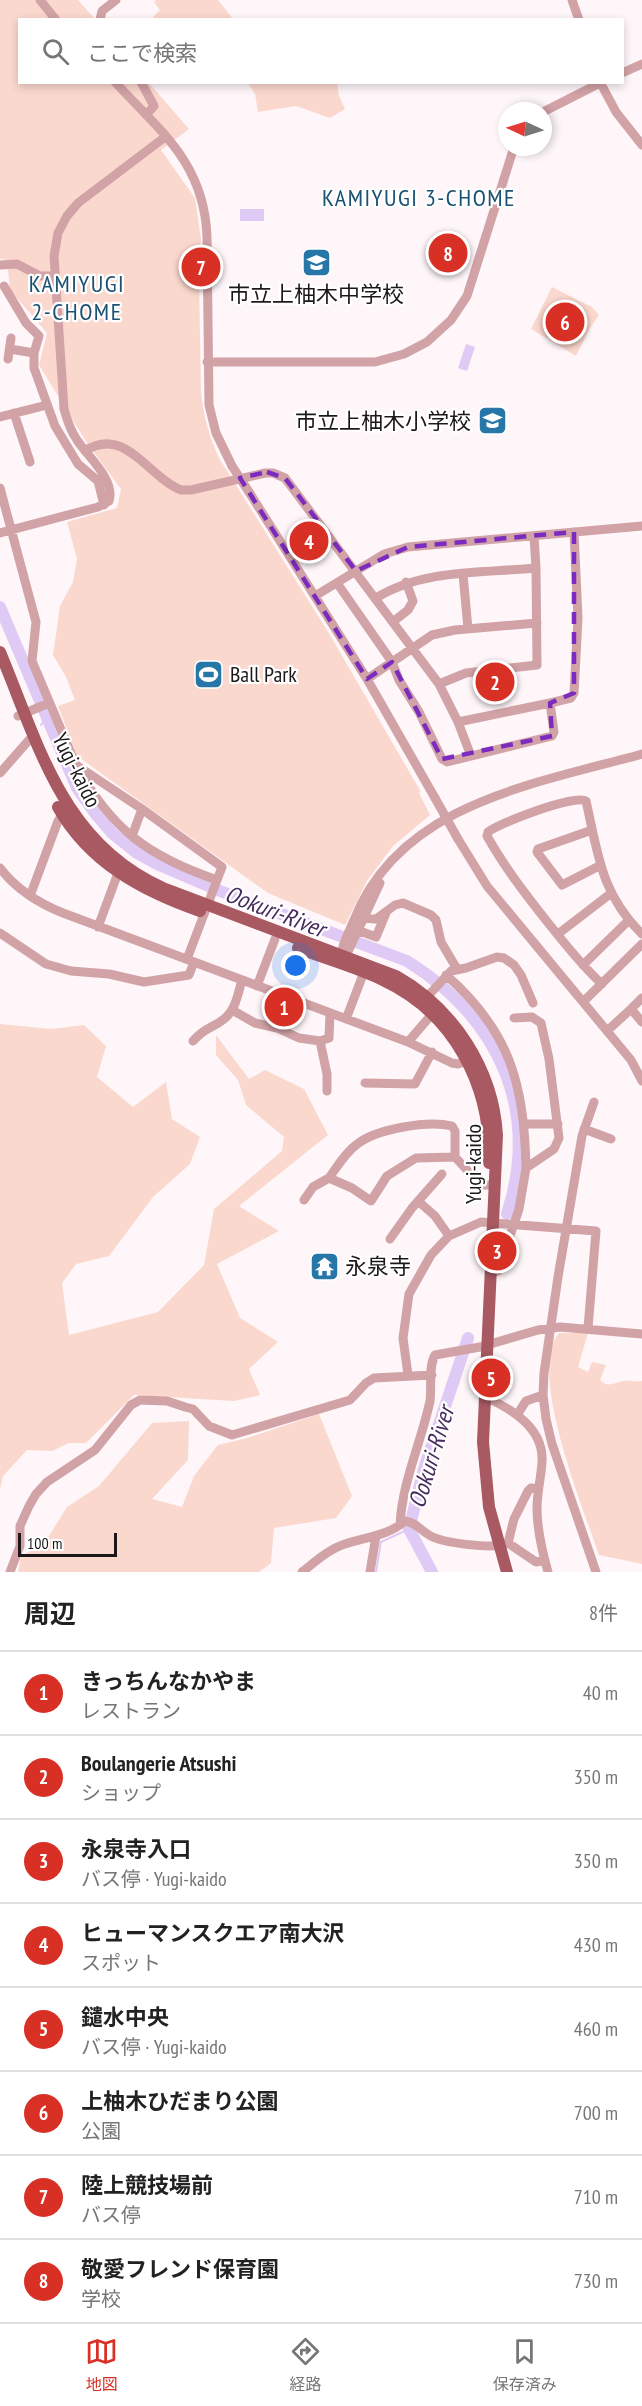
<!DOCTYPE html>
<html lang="ja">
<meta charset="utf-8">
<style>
:root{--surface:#fff;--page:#f6f6f6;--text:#222;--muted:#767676;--line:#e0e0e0;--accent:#d93025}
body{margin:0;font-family:"PT Sans Narrow","Noto Sans JP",sans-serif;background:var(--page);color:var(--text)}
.compass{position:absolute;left:498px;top:102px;width:54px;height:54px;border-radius:50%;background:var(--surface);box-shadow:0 3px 9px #0003;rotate:274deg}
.scale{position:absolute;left:18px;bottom:15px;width:99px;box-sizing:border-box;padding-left:6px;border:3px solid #1c1819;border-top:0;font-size:16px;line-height:21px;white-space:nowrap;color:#1c1819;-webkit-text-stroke:4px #fff;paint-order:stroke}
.you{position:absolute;left:296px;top:966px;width:21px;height:21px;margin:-15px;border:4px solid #fff;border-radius:50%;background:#1a73e8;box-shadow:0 0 0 9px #1a73e833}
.badge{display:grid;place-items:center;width:39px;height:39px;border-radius:50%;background:var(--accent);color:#fff;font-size:20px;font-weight:700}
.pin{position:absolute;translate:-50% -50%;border:3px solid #fff;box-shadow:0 2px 6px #0006}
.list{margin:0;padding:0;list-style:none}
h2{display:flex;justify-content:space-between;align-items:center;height:78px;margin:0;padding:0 24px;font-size:26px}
h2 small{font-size:20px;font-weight:400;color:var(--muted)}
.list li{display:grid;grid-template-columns:39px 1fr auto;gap:18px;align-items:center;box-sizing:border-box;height:84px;padding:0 24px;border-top:2px solid var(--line)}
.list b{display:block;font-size:22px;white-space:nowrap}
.list p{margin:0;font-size:20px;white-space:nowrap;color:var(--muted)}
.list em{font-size:20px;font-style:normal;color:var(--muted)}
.icon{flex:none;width:33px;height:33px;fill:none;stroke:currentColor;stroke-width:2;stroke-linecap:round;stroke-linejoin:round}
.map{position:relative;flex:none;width:642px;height:1572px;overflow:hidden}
.search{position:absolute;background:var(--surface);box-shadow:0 3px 9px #0003;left:18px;right:18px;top:18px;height:66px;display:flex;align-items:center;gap:15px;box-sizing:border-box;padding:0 21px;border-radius:0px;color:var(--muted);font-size:22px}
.sheet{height:750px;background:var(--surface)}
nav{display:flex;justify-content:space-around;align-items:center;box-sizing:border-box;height:84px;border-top:2px solid var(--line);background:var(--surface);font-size:16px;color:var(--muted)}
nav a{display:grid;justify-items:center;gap:3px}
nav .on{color:var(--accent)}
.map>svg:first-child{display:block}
.green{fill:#fbd8ce}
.water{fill:#dfcaf5}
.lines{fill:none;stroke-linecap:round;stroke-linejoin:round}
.stream{stroke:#dfcaf5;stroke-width:2}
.river{stroke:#dfcaf5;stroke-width:12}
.minor{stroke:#d1a2a6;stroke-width:9}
.major{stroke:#a85962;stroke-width:12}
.minor-bridge{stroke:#d1a2a6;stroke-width:9}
.marked{fill:none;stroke:#7b2cbf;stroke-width:4.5;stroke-dasharray:12 8;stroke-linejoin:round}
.labels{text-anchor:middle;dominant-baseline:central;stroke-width:4.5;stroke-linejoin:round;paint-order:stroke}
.poi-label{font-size:22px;fill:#1c1819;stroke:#fff;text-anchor:start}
.street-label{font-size:22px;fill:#1c1819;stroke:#fff}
.neighbourhood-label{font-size:24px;letter-spacing:1.5px;fill:#1b5173;stroke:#fff}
.water-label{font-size:24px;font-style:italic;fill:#482c60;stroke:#fff}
</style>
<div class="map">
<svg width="642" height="1572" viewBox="0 0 642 1572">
<rect width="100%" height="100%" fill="#fef6f9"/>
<path class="green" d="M0 0H78L95 19 20 20V82L149 83 189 129 161 150 195 198 201 239 199 279 201 391C203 415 209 436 219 458L330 635 421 792 419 793 430 815 393 846 367 881 345 925 268 893 77 756 58 706 75 700 66 677 53 655 60 606 73 582 77 559 67 522 117 508 121 489 87 443 39 365 47 333 10 290 7 260 0 259Z
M156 0H218L233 19H156L153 17 160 10 154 2Z
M248 83H337L339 96 345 109 330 118 296 106 258 112 255 94Z
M552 287 592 307 599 315 590 328 576 356 531 329Z
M0 1024 51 1029 84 1025 106 1046 97 1077 133 1107 166 1082 172 1119 200 1137 190 1164 153 1197 109 1256 76 1264 62 1283 69 1335 158 1312 204 1265 214 1209 282 1151 284 1137 246 1105 238 1080 216 1055V1035L249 1079 265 1070 304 1089 328 1135 239 1206 279 1231 217 1264 240 1318 278 1342 249 1369 260 1395 234 1401 134 1395 86 1443H69L52 1451 27 1450 3 1476 0 1489Z
M559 1333H588L578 1367 588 1372 592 1362 606 1365 600 1380C608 1388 613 1383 623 1381 629 1380 635 1382 642 1381V1564L599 1555C584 1510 526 1370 559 1333Z
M319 1414 352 1496 336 1518 274 1528 271 1563 259 1572H18L21 1556 44 1544 67 1507 99 1486 152 1423 189 1421 188 1460 152 1499 182 1507 194 1476 218 1445 247 1438Z"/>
<path class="water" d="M240 209H264V221H240Z
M466 344 475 347 467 371 458 368Z"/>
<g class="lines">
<path class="stream" d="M41 725 46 717
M376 1572 381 1542 409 1529"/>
<path class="river" d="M0 607 77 788 95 813 112 833 137 853 157 864 220 891 407 961C498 1018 541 1109 507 1214
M432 1572 409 1529 424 1469 468 1338"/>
<path class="minor" d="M40 0 56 20
M572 0 579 20
M100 20 102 11 116 0
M622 73 642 64
M115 82C161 132 204 163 207 236L209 405 216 433 232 466
M141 82 154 106 146 115
M600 82 616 112 642 145
M543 112 602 82
M0 265 17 264 40 276H55
M4 286 26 323 39 336 34 353V368L55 426 78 464 98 481 104 505
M10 349 34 353
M8 359 11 338
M207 362H375L404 354 427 342 451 320 467 296 514 147
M14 413 30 462
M0 417 47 405
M85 451C125 425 148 477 181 490H191L265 473H273L285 478 439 684 458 722 471 756
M0 488 36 622 32 661 76 765 142 809 222 867 187 959
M249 492 367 679 435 798
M0 533 98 507 109 501C116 480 87 456 77 440 70 430 67 420 64 409L54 256 58 233 67 216 78 203 165 137
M534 536 536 568
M463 574 468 629
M337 583 392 662 399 680 419 712 442 759 447 762 552 736 554 732 550 703 571 698 574 693 578 618 574 532
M315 596 384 554 408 547 642 526
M376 598C422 569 483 573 536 568L537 665 466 673 439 684
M394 621 408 610 413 601 406 582
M367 679 432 635 455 630 537 623
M18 716 49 703
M458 722 550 703
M77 766C111 830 150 857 217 880
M0 773 29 740
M592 830 538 849 537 852 562 885 601 865
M132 836 142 809
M458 839 487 886 631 1060 642 1081
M0 868C16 889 38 903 63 913L408 1042 452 1063 458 1064 472 1059
M30 896 58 821 63 814
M362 918 376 919 395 905 403 903 431 915 436 920 441 942 457 969
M98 927 118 873
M357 930 376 937 386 913
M0 933 46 964 71 971 109 974 144 982 189 975 194 962
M558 934 610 894
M341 959C341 946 349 932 354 920 400 803 535 784 642 754
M344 960 380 883
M583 965 628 921
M446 975C511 1032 524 1085 526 1168
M602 984C582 966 566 945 549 924 526 895 505 868 487 836L488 832C499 823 575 794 586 801 598 854 601 894 642 934
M257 986 275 939
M427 997 451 971 466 968 497 957 504 958 514 965 521 975 533 1003
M642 998 631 1009 642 1022
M583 1002 642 944
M232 1010 255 1023 277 1028 299 1038 320 1041 329 1038 330 1013
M346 1019 364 972
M607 1031 631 1009
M193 1041C206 1026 212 1029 224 1019 236 1010 238 993 242 980
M320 1041 327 1074V1091
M408 1042 432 1014
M365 1083 415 1084 432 1052
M594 1102 582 1136 558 1277 544 1373 543 1395 546 1419 552 1444 596 1572
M525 1124H558
M584 1129 611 1139
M329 1178C337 1167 345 1153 356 1145 375 1129 428 1120 452 1126L455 1131V1157
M304 1200 313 1187 329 1178 352 1188 371 1201 387 1176 416 1158 455 1157 481 1185H488
M418 1201 435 1216 449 1236
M390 1239 412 1208 442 1174
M491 1273 498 1271 519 1209 526 1168 554 1149 559 1138 549 1059 541 1023 532 1017 514 1018
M408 1375 403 1338 409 1294 431 1255 449 1236 481 1222 596 1231 588 1328
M485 1397C512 1409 544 1428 542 1462 541 1478 537 1493 537 1508 537 1530 542 1551 548 1572
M517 1415 526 1401 543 1395
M400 1525C402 1482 421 1443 430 1401 432 1387 428 1367 435 1355L480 1347 538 1330 560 1327 642 1334
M508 1543 536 1562 545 1560
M10 1572 20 1546V1526L29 1506 36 1494 47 1482 95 1450 131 1405 140 1400 167 1401 185 1407 193 1409 209 1426 232 1435 350 1400 366 1383 374 1378 432 1375
M302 1572C315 1562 329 1549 345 1544 366 1537 388 1536 405 1521 417 1523 419 1529 429 1535 442 1543 495 1550 508 1543L514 1519 528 1491 531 1488 538 1489
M370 1572 376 1536"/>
<path class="major" d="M0 652C39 745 62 843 163 888L396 976C454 1009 493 1069 497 1135L483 1442 489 1507 507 1572
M58 807C89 862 142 891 200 911
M298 948C326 959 356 967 383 980 454 1013 492 1086 489 1163"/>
<path class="minor-bridge" d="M232 466 249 492
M435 798 458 839"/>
</g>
<path class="marked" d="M267 472 285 478 356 571 408 547 574 532V693L550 703 552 736 442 759 392 662 367 679 240 478Z"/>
<defs>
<symbol id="school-square" viewBox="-11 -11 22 22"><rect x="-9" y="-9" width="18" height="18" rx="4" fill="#2776a8" stroke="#fff"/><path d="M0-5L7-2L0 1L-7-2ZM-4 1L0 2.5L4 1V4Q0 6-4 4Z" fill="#fff"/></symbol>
<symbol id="stadium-square" viewBox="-11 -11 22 22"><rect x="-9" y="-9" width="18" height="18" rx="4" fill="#2776a8" stroke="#fff"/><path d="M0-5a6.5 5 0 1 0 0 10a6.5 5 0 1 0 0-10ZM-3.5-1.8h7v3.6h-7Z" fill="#fff"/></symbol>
<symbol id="temple-square" viewBox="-11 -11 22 22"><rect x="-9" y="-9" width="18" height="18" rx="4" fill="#2776a8" stroke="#fff"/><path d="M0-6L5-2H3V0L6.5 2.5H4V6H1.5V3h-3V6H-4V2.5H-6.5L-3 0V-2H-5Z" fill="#fff"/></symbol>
</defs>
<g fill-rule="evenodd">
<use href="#school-square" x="300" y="246" width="33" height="33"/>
<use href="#school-square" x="476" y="404" width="33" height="33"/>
<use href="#stadium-square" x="192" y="658" width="33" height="33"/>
<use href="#temple-square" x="308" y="1250" width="33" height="33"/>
</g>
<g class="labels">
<g class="poi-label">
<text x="316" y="294" text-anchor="middle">市立上柚木中学校</text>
<text x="471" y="421" text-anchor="end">市立上柚木小学校</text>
<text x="230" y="674">Ball Park</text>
<text x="345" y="1266">永泉寺</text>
</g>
<g class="street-label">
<text transform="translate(77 770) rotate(63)">Yugi-kaido</text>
<text transform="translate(473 1164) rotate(-90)">Yugi-kaido</text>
</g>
<g class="neighbourhood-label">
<text x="419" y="197">KAMIYUGI 3-CHOME</text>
<text x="77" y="283">KAMIYUGI<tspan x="77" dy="28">2-CHOME</tspan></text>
</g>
<g class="water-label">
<text transform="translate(275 911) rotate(21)">Ookuri-River</text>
<text transform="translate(431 1457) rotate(-73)">Ookuri-River</text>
</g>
</g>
</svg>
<svg class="compass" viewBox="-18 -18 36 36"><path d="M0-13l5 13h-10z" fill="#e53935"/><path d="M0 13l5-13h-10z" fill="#767676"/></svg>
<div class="scale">100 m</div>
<div class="you"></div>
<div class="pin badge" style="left:284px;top:1007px">1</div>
<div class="pin badge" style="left:495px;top:682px">2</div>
<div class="pin badge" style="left:497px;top:1251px">3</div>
<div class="pin badge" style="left:309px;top:541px">4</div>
<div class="pin badge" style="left:491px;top:1378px">5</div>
<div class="pin badge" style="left:565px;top:322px">6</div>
<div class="pin badge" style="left:201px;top:267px">7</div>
<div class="pin badge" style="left:448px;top:253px">8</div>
<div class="search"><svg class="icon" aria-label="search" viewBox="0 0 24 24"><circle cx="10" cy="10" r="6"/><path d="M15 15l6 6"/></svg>ここで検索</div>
</div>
<section class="sheet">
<h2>周辺<small>8件</small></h2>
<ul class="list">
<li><span class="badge">1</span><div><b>きっちんなかやま</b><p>レストラン</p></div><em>40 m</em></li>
<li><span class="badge">2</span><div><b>Boulangerie Atsushi</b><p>ショップ</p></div><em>350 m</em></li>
<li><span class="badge">3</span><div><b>永泉寺入口</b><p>バス停 · Yugi-kaido</p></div><em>350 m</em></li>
<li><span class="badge">4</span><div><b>ヒューマンスクエア南大沢</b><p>スポット</p></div><em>430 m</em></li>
<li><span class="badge">5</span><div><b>鑓水中央</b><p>バス停 · Yugi-kaido</p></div><em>460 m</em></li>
<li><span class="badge">6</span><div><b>上柚木ひだまり公園</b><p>公園</p></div><em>700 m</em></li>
<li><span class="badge">7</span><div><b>陸上競技場前</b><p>バス停</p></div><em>710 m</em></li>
<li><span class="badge">8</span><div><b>敬愛フレンド保育園</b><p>学校</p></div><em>730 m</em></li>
</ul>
</section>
<nav>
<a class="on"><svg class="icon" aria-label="map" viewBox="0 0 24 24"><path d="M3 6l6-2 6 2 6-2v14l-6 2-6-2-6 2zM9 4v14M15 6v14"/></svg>地図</a>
<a><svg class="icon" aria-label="directions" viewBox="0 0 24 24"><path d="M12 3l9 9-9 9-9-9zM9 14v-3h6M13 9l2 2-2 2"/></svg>経路</a>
<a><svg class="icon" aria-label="saved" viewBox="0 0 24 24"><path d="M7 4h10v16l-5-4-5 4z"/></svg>保存済み</a>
</nav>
